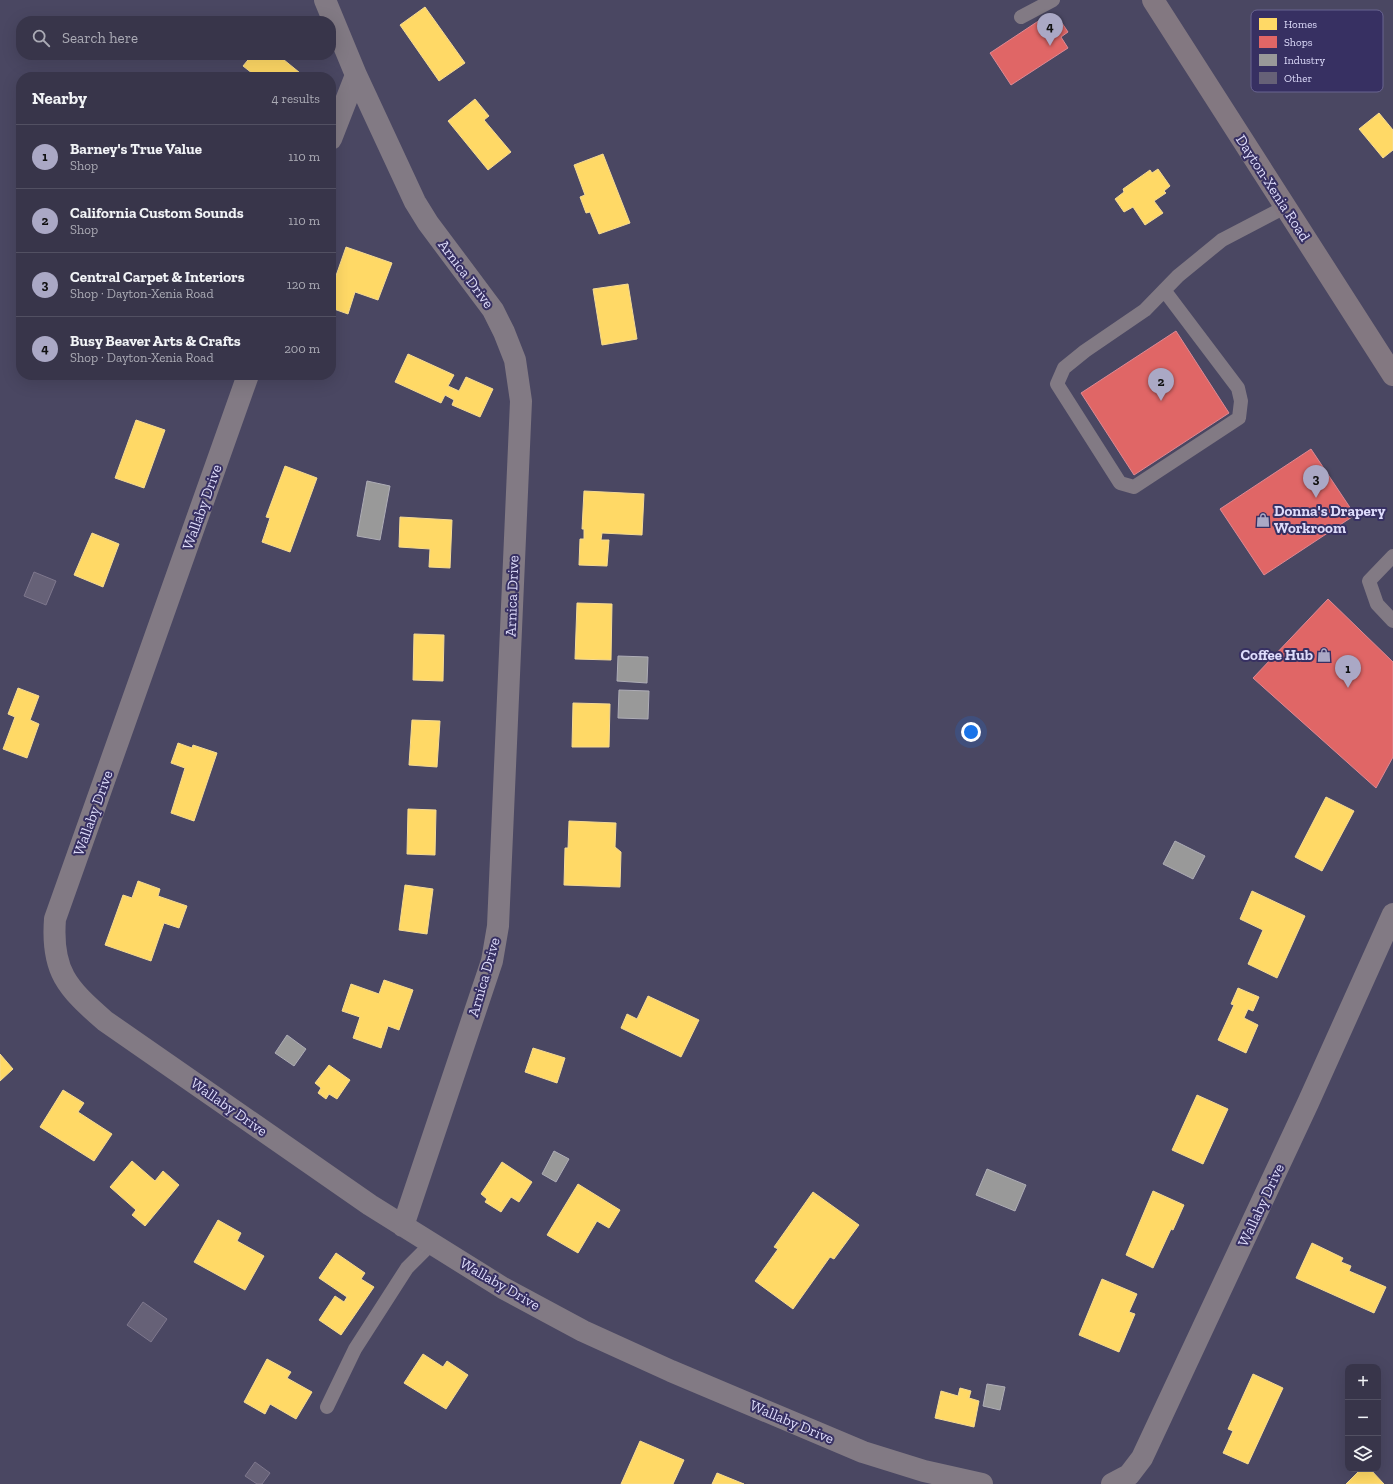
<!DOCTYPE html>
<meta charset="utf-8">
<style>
:root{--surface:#38354a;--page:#3f3d51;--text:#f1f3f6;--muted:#ababb5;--line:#525062;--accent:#aaa8c5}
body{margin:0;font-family:"Zilla Slab",serif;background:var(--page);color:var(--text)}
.controls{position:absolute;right:12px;bottom:12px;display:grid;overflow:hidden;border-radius:8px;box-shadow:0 4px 16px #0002}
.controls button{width:36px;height:36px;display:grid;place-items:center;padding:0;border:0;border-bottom:1px solid var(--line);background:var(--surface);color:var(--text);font:20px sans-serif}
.you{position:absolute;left:971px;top:732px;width:14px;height:14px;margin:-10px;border:3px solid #fff;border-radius:50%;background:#1a73e8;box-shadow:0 0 0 6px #1a73e833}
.badge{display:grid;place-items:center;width:26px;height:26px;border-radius:50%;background:var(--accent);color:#111;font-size:13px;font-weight:700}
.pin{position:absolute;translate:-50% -33px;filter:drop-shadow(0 1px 2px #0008)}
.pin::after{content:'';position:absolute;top:21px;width:14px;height:12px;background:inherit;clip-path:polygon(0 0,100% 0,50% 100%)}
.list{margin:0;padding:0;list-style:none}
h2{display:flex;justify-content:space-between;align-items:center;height:52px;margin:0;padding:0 16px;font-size:17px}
h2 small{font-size:13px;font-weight:400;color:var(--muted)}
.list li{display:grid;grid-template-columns:26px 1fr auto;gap:12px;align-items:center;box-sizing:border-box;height:64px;padding:0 16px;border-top:1px solid var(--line)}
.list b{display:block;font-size:15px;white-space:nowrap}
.list p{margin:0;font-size:13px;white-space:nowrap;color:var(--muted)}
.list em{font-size:13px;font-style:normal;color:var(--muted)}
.icon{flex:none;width:22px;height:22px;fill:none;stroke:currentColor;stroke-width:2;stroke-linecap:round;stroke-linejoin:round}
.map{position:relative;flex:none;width:1393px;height:1484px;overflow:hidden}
.search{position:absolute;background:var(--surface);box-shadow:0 4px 16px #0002;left:16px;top:16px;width:320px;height:44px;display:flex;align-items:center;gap:10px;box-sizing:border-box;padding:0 14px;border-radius:16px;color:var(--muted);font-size:15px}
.panel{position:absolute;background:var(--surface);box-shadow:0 4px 16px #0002;left:16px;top:72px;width:320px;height:308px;border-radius:16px}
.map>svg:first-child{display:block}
.homes{fill:#ffd966;stroke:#f5da93}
.shops{fill:#e06666;stroke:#df8993}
.industry{fill:#999;stroke:#aeadb6}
.building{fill:#666177;stroke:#7e778d}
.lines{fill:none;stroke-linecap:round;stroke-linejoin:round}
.lane{stroke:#827a84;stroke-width:14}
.street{stroke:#827a84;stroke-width:22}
.secondary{stroke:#837881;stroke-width:22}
.labels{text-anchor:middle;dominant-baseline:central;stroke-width:4;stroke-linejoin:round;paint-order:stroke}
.street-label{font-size:15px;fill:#dedcfb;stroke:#373062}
.poi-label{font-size:15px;font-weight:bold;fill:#dedcfb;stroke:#373062;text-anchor:start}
.key{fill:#373062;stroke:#696490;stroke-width:1}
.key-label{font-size:11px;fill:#dedcfb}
</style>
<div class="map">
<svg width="1393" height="1484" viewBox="0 0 1393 1484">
<rect width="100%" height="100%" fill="#4a4762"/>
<path class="homes" d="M425 7 465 63 439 81 400 25Z
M252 55H278L305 77H257L243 66Z
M475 99 489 116 484 120 511 152 488 170 448 121Z
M1379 113 1393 130V150L1383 158 1359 129Z
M603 154 630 223 599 234 590 212 586 213 580 197 585 195 574 165Z
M1158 169 1170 186 1164 191 1166 193 1154 201 1163 213 1145 225 1133 207 1124 212 1115 199 1124 192 1123 189 1150 170 1152 173Z
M346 247 392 263 378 300 355 292 348 314 331 308V290Z
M628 284 637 339 602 345 593 289Z
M408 354 454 375 448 386 459 391 466 377 493 389 480 417 452 405 454 400 445 395 441 403 395 382Z
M136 420 165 430 144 488 115 478Z
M285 466 317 478 290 552 262 542 270 518 266 517Z
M584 491 644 494 642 535 602 533 601 540H609L607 566 579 565 580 539H584V529H582Z
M400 517 452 520 450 568 429 567 430 549 399 547Z
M92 533 119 544 103 587 74 575Z
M577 603 612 604 611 660 575 659Z
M414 634 444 635 443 681 413 680Z
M18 688 39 696 30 720 39 724 27 758 3 749 15 717 8 714Z
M573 703 610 704 609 747H572Z
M412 720 440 721 437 767 409 765Z
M178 743 192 748 193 745 217 753 194 821 171 813 185 768 171 763Z
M1326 797 1354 811 1322 871 1295 857Z
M408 809 436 810 435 855 407 854Z
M569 821 616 823 615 847 621 852 620 887 564 885 565 848H568Z
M138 881 160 889 158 896 187 906 179 928 164 923 151 961 105 945 123 895 132 898Z
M405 885 433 889 427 934 399 930Z
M1252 891 1305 916 1277 978 1248 964 1263 930 1240 919Z
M384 980 413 990 399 1030 388 1026 381 1048 353 1038 360 1017 342 1011 351 984 379 994Z
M1238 988 1259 997 1253 1011 1248 1009 1244 1018 1258 1025 1246 1053 1218 1040 1234 1005 1231 1004Z
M648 996 699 1020 681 1057 621 1028 627 1014 637 1019Z
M533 1048 565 1058 557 1083 525 1072Z
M0 1054 13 1069 0 1081Z
M329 1065 350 1080 337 1099 329 1094 326 1099 318 1093 321 1088 315 1083Z
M63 1090 84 1103 78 1112 112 1134 94 1161 40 1127Z
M1197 1095 1228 1109 1203 1164 1172 1150Z
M132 1161 155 1181 163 1171 179 1185 145 1226 132 1215 136 1210 110 1187Z
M502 1162 532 1182 519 1202 511 1197 501 1212 485 1202 487 1199 481 1194Z
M578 1184 620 1210 609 1228 597 1221 578 1253 547 1235Z
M1153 1191 1184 1205 1173 1230 1171 1229 1153 1268 1126 1255Z
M813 1192 859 1225 834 1259 830 1257 793 1309 755 1281 778 1249 774 1247Z
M218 1220 241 1233 237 1241 264 1256 245 1290 194 1262Z
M1312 1243 1343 1258 1341 1262 1351 1266 1349 1271 1386 1287 1374 1313 1296 1278Z
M336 1253 365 1273 361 1279 374 1287 341 1335 319 1320 335 1296 344 1302 347 1297 319 1278Z
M1102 1279 1137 1294 1129 1312 1135 1314 1119 1352 1079 1335Z
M423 1354 443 1367 447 1361 468 1375 446 1409 404 1383Z
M267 1359 291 1372 287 1378 312 1392 296 1419 270 1404 265 1414 244 1402Z
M1253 1374 1283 1388 1248 1464 1223 1453 1233 1431 1228 1429Z
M960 1388 971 1391 969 1398 979 1401 974 1427 935 1418 941 1391 958 1396Z
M640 1441 684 1460 673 1484H621Z
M1361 1469H1370L1384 1484H1346Z
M717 1473 744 1484H712Z"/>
<path class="shops" d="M1049 14 1057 27 1062 23 1068 32 1061 37 1068 48 1011 85 990 53Z
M1176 331 1229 413 1134 475 1081 393Z
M1311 449 1355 515 1264 575 1220 509Z
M1328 599 1393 662V757L1376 788 1253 678Z"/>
<path class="industry" d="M367 481 390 486 380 540 357 536Z
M618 656 648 657 647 683 617 681Z
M619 690 649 691 648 719 618 718Z
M1175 841 1205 856 1193 879 1163 864Z
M287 1035 306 1049 294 1066 275 1053Z
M554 1151 569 1159 556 1182 542 1174Z
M987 1169 1026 1185 1015 1211 976 1195Z
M987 1384 1005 1387 1000 1410 983 1406Z"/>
<path class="building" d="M34 572 56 581 46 605 24 596Z
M143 1302 167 1319 151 1342 127 1325Z
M255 1462 270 1473 262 1484H257L245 1476Z"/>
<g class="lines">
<path class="lane" d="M1021 17 1053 0
M1164 290 1238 388 1241 401 1239 418 1134 487 1120 483 1057 384 1064 368 1085 351 1145 310 1178 276 1222 240 1285 207
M1393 556 1369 581 1377 604 1393 621
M327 1407 355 1349 407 1268 432 1243"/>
<path class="street" d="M325 0 356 75 415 202 428 223 493 310 504 332 515 360 521 401 498 926 492 961 403 1226
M331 139 356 75
M248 375 55 919C51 971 67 988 105 1021L370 1205 503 1288 583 1331 671 1371 863 1452 924 1471 982 1484
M1112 1484 1129 1475 1142 1458 1308 1103 1393 914"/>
<path class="secondary" d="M1153 0 1393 375"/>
</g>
<defs>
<symbol id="shop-bare" viewBox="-9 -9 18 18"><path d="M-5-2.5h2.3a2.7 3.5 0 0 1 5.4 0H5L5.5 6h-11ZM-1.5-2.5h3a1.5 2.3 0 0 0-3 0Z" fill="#aaa8c5" stroke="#373062" stroke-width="2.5" paint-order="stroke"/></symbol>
</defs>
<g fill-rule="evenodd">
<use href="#shop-bare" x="1253" y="510" width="20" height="20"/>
<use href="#shop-bare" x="1314" y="645" width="20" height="20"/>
</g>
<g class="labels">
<g class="street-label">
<text transform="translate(1273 188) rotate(57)">Dayton-Xenia Road</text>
<text transform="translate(466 274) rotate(53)">Arnica Drive</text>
<text transform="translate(202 507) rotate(-70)">Wallaby Drive</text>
<text transform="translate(512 596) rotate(-88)">Arnica Drive</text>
<text transform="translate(93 813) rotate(-70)">Wallaby Drive</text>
<text transform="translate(484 977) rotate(-74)">Arnica Drive</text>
<text transform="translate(229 1107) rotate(35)">Wallaby Drive</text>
<text transform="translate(1261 1205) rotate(-65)">Wallaby Drive</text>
<text transform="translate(500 1284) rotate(30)">Wallaby Drive</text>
<text transform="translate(792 1422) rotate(23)">Wallaby Drive</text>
</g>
<g class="poi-label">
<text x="1274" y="511">Donna's Drapery<tspan x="1274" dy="17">Workroom</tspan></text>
<text x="1313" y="655" text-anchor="end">Coffee Hub</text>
</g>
</g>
<rect x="1251" y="10" width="132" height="82" rx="6" class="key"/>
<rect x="1259" y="18" width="18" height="12" fill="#ffd966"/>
<rect x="1259" y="36" width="18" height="12" fill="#e06666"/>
<rect x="1259" y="54" width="18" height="12" fill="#999"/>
<rect x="1259" y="72" width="18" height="12" fill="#666177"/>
<g class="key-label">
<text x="1284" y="28">Homes</text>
<text x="1284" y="46">Shops</text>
<text x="1284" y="64">Industry</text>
<text x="1284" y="82">Other</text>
</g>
</svg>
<div class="controls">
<button>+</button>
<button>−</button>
<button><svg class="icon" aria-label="layers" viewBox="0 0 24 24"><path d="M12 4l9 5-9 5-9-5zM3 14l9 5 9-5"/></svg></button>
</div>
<div class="you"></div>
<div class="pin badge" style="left:1348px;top:688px">1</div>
<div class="pin badge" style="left:1161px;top:401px">2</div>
<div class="pin badge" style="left:1316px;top:498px">3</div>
<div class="pin badge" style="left:1050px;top:46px">4</div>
<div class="search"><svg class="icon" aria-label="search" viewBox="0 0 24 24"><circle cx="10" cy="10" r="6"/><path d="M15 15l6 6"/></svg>Search here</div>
<section class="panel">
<h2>Nearby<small>4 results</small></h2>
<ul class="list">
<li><span class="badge">1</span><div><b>Barney's True Value</b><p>Shop</p></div><em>110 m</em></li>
<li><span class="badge">2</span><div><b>California Custom Sounds</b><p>Shop</p></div><em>110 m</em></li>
<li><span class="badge">3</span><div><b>Central Carpet &amp; Interiors</b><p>Shop · Dayton-Xenia Road</p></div><em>120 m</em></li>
<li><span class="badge">4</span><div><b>Busy Beaver Arts &amp; Crafts</b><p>Shop · Dayton-Xenia Road</p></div><em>200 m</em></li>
</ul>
</section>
</div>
